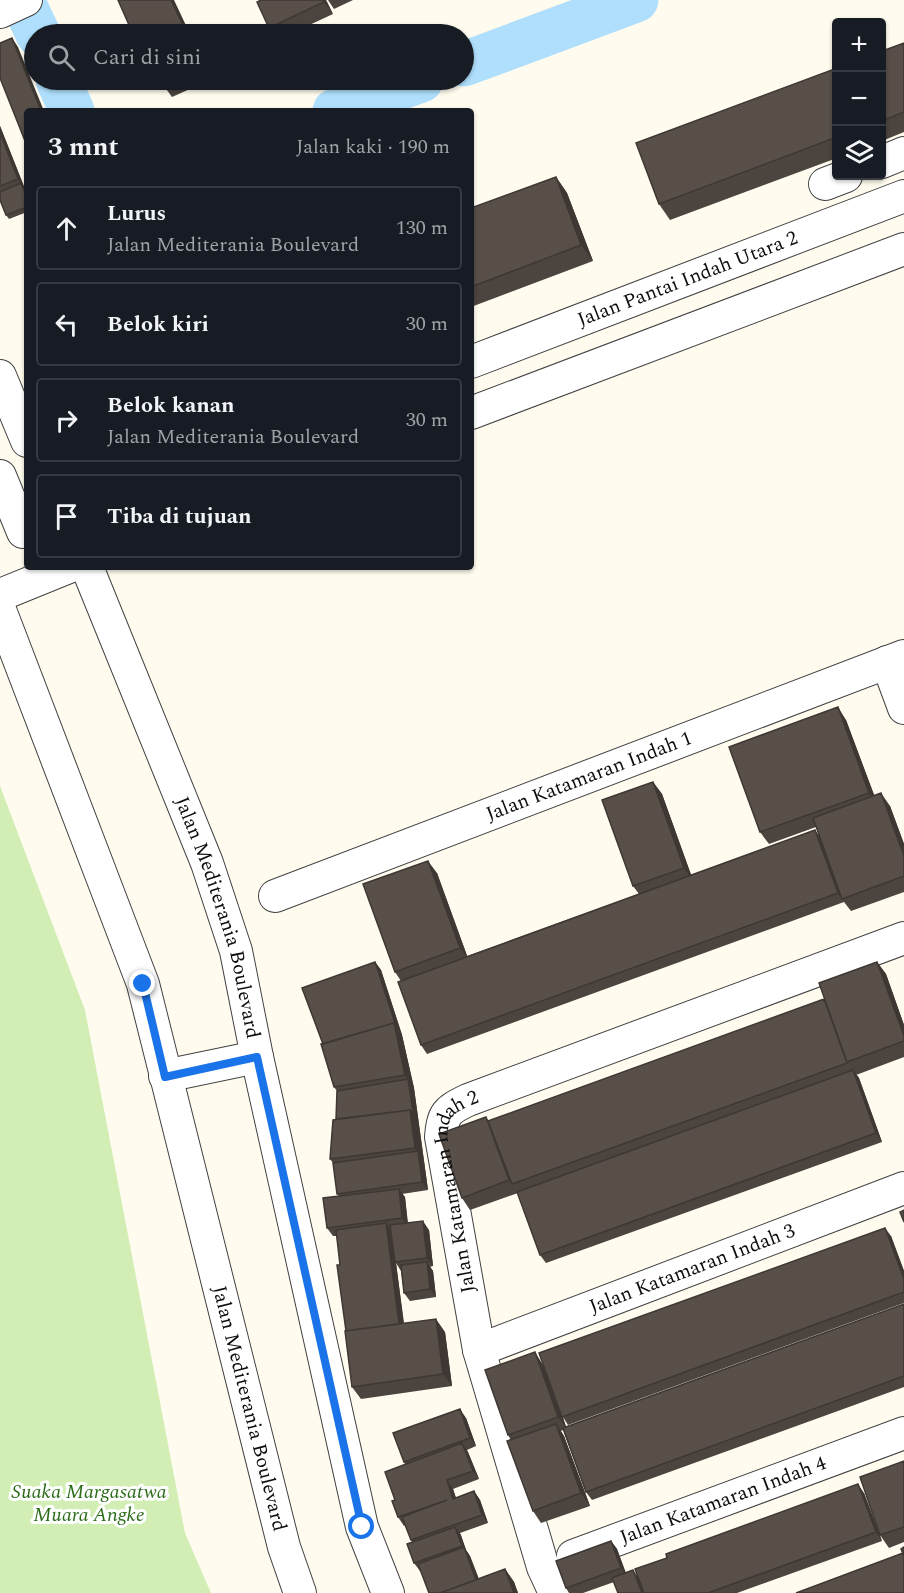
<!DOCTYPE html>
<html lang="id">
<meta charset="utf-8">
<style>
:root{--surface:#171b24;--page:#20242c;--text:#f1f3f6;--muted:#9ea1a6;--line:#363941}
body{margin:0;font-family:Spectral,serif;background:var(--page);color:var(--text)}
.controls{position:absolute;right:18px;top:18px;display:grid;overflow:hidden;border-radius:6px;box-shadow:0 2px 4px #0004}
.controls button{width:54px;height:54px;display:grid;place-items:center;padding:0;border:0;border-bottom:2px solid var(--line);background:var(--surface);color:var(--text);font:30px sans-serif}
.stop{position:absolute;width:18px;height:18px;margin:-14px;border:4px solid #1a73e8;border-radius:50%;background:#fff}
.stop.end{background:#1a73e8;border-color:#fff;box-shadow:0 2px 6px #0008}
.list{margin:0;padding:0;list-style:none}
h2{display:flex;justify-content:space-between;align-items:center;height:78px;margin:0;padding:0 24px;font-size:26px}
h2 small{font-size:20px;font-weight:400;color:var(--muted)}
.list li{display:grid;grid-template-columns:39px 1fr auto;gap:18px;align-items:center;box-sizing:border-box;height:84px;margin:0 12px 12px;padding:0 12px;border:2px solid var(--line);border-radius:6px}
.list b{display:block;font-size:22px;white-space:nowrap}
.list p{margin:0;font-size:20px;white-space:nowrap;color:var(--muted)}
.list em{font-size:20px;font-style:normal;color:var(--muted)}
.icon{flex:none;width:33px;height:33px;fill:none;stroke:currentColor;stroke-width:2;stroke-linecap:round;stroke-linejoin:round}
.map{position:relative;flex:none;width:904px;height:1593px;overflow:hidden}
.search{position:absolute;background:var(--surface);box-shadow:0 2px 4px #0004;left:24px;top:24px;width:450px;height:66px;display:flex;align-items:center;gap:15px;box-sizing:border-box;padding:0 21px;border-radius:33px;color:var(--muted);font-size:22px}
.panel{position:absolute;background:var(--surface);box-shadow:0 2px 4px #0004;left:24px;top:108px;width:450px;height:462px;border-radius:6px}
.map>svg:first-child{display:block}
.green{fill:#d2eeb5}
.lines{fill:none;stroke-linecap:round;stroke-linejoin:round}
.river{stroke:#afdffc;stroke-width:45}
.minor-casing{stroke:#414141;stroke-width:34}
.minor{stroke:#fff;stroke-width:32}
.wall{fill:#4c443f}
.shaded-wall{fill:#3e3733}
.building{fill:#584f49;stroke:#3e3733;stroke-width:1.5}
.route{stroke:#1a73e8;stroke-width:8}
.labels{text-anchor:middle;dominant-baseline:central;stroke-width:6;stroke-linejoin:round;paint-order:stroke}
.street-label{font-size:20px;fill:#0e0e0e;stroke:#fff}
.park-label{font-size:20px;font-style:italic;fill:#2a6c18;stroke:#fff}
</style>
<div class="map">
<svg width="904" height="1593" viewBox="0 0 904 1593">
<rect width="100%" height="100%" fill="#fffcef"/>
<path class="green" d="M0 786 85 1010 185 1533 211 1593H0Z"/>
<g class="lines">
<path class="river" d="M22 0 38 34
M464 64 636 0
M58 80 72 111
M335 111 421 80"/>
<defs>
<g id="minor">
<path d="M0 12 26 0"/>
<path d="M882 162 904 153"/>
<path d="M825 184 846 176"/>
<path id="s1" d="M471 362 904 196"/>
<path d="M0 376 27 441"/>
<path d="M471 413 904 249"/>
<path d="M0 476 23 532"/>
<path id="s2" d="M87 567 207 863 236 951 257 1057 362 1527 388 1593"/>
<path d="M0 595 69 567"/>
<path id="s3" d="M0 610 143 984 284 1547 300 1593"/>
<path d="M887 662 904 708"/>
<path id="s4" d="M275 896 904 656"/>
<path d="M165 1076 257 1057"/>
<path id="s5" d="M479 1350 904 1188"/>
<path id="s6" d="M573 1556 904 1433"/>
<path id="s7" d="M555 1593 543 1567 479 1350 441 1137C443 1113 447 1110 468 1100L904 938"/>
</g>
</defs>
<use href="#minor" class="minor-casing"/>
<use href="#minor" class="minor"/>
</g>
<path class="wall" d="M261 0H326L333 14 290 34H273L269 28Z
M328 0H353L334 9Z
M904 43V132L882 141V51Z
M837 68V158L670 220 659 204Z
M155 80H210L172 97 164 86 160 87Z
M0 126 27 194V212L9 219 6 215 0 200Z
M556 177 567 193 593 261 471 307V208Z
M846 720 874 796 890 806 904 844V892L851 911 844 902 427 1054 421 1045 401 981 395 972 437 873 467 956 639 894 633 886 653 782 662 794 691 875 815 830 819 836 816 827 769 844 760 832Z
M375 962 381 970 402 1035 414 1088 428 1190 402 1194 405 1197 408 1223 429 1230 433 1266 430 1267 433 1271 436 1297 410 1301 404 1293 401 1271 396 1263 404 1323 445 1332 452 1386 361 1399 352 1387 346 1331 340 1265 337 1236H333L327 1228 339 1196 337 1194 333 1163 330 1159 336 1119 337 1091 334 1087 323 1044Z
M877 962 886 974 904 1025V1057L856 1075 853 1070 859 1078 882 1142 546 1263 540 1255 518 1193 470 1210 462 1198 488 1121 824 999Z
M891 1236 904 1271V1303L568 1425 563 1417 566 1427 904 1304V1387L592 1500 586 1492 563 1430 561 1431 564 1436 590 1506 541 1523 533 1511 511 1440 508 1435 543 1365Z
M466 1418 476 1446 467 1450 479 1479 453 1489 456 1498 474 1491 480 1500 488 1523 460 1533 466 1550 470 1556 479 1579 505 1569 514 1582 518 1593H429L421 1571H420L414 1563 412 1542 405 1525 404 1526 398 1517 395 1500 405 1464 404 1462Z
M904 1461V1542L889 1548 880 1535Z
M864 1493 882 1541 737 1593H618L614 1582 583 1593H569L566 1588 611 1541 617 1549 626 1573 633 1570 637 1576Z"/>
<path class="shaded-wall" d="M171 0H174L190 34H187Z
M323 0H326L333 14 324 2Z
M12 38 18 47 44 111H41Z
M0 126 27 194V198L21 183 18 179 0 133Z
M556 177 567 193 593 261 581 245Z
M838 707 846 720 878 805 869 793Z
M653 782 662 794 693 880 684 868Z
M881 793 890 806 904 844V856Z
M815 830 821 839 842 899 838 893Z
M428 861 437 873 469 961 460 948Z
M375 962 381 970 402 1035 414 1088 428 1190 422 1182 418 1151 415 1148 410 1110 408 1079 405 1075Z
M877 962 886 974 904 1025V1036Z
M853 1070 859 1078 882 1142 876 1133Z
M486 1117 494 1130 512 1184 509 1180Z
M399 1189 405 1197 408 1227 402 1218Z
M423 1221 429 1230 433 1266 427 1258Z
M386 1223 392 1231 405 1334 399 1325Z
M885 1228 891 1236 904 1271V1279Z
M427 1262 433 1271 436 1297 430 1289Z
M436 1319 445 1332 452 1386 443 1374Z
M535 1352 543 1365 567 1429 558 1417Z
M460 1409 466 1418 476 1446 470 1438Z
M556 1424 564 1436 590 1506 581 1493Z
M462 1443 468 1452 479 1479 473 1471Z
M447 1480 453 1489 459 1507 453 1499Z
M858 1484 864 1493 882 1541 876 1532Z
M474 1491 480 1500 488 1523 482 1515Z
M455 1527 461 1535 466 1550 470 1556 483 1591 477 1582 465 1551 462 1546Z
M611 1541 617 1549 627 1577 621 1568Z
M505 1569 514 1582 518 1593H514Z
M633 1570 639 1579 645 1593H642Z"/>
<path class="building" d="M118 0H171L187 34H133Z
M261 0H323L324 2 269 28 257 2Z
M12 38 41 111H27V146L0 78V43Z
M904 43V112L882 121V51Z
M837 68V137L659 204 636 143Z
M161 80H175L163 85Z
M0 133 18 179 0 186Z
M556 177 581 245 471 287V208Z
M21 183 27 197V207L6 215 0 200V192Z
M838 707 869 793 760 832 729 747Z
M653 782 684 868 633 886 602 800Z
M881 793 904 856V876L842 899 813 818Z
M815 830 838 893 421 1045 398 982Z
M428 861 460 948 395 972 363 884Z
M375 962 396 1026 394 1023 323 1044 302 988Z
M877 962 904 1036V1041L847 1062 819 983Z
M824 999 847 1063 512 1184 488 1121Z
M394 1023 405 1075 334 1087 321 1044Z
M853 1070 876 1133 540 1255 517 1192Z
M408 1079 413 1113 410 1110 336 1119 337 1091Z
M410 1110 415 1148 330 1159 333 1120Z
M486 1117 509 1180 462 1198 439 1134Z
M418 1151 422 1182 337 1194 333 1163Z
M399 1189 402 1218 327 1228 323 1198Z
M904 1210V1222L900 1212Z
M423 1221 427 1258 395 1262 390 1225Z
M386 1223 399 1324 346 1331 337 1265H340L336 1230Z
M885 1228 904 1279V1292L562 1417 539 1353Z
M427 1262 430 1289 404 1293 401 1265Z
M904 1304V1376L586 1492 563 1428Z
M436 1319 443 1374 352 1387 345 1331Z
M535 1352 558 1417 508 1435 485 1370Z
M460 1409 470 1438 404 1462 393 1433Z
M556 1424 581 1493 533 1511 507 1441Z
M462 1443 473 1471 447 1480 453 1499 474 1491 482 1515 411 1540 402 1517 447 1500 398 1517 392 1501 395 1500 385 1472Z
M904 1461V1527L880 1535 860 1477Z
M858 1484 876 1532 708 1593H644L635 1569 667 1558 666 1554Z
M455 1527 462 1546 414 1563 407 1544Z
M611 1541 621 1568 566 1588 556 1561Z
M464 1547 476 1580 440 1593H429L418 1564Z
M904 1547V1556L901 1549Z
M903 1553 904 1556V1593H796Z
M505 1569 514 1593H440Z
M633 1570 642 1593H618L612 1578Z"/>
<g class="lines">
<path class="route" d="M143 984 165 1077 257 1057 362 1527"/>
</g>
<g class="labels">
<g class="street-label">
<text stroke="none"><textPath href="#s1" startOffset="232">Jalan Pantai Indah Utara 2</textPath></text>
<text stroke="none"><textPath href="#s4" startOffset="336">Jalan Katamaran Indah 1</textPath></text>
<text stroke="none"><textPath href="#s2" startOffset="375">Jalan Mediterania Boulevard</textPath></text>
<text stroke="none"><textPath href="#s7" startOffset="422">Jalan Katamaran Indah 2</textPath></text>
<text stroke="none"><textPath href="#s5" startOffset="228">Jalan Katamaran Indah 3</textPath></text>
<text stroke="none"><textPath href="#s3" startOffset="838">Jalan Mediterania Boulevard</textPath></text>
<text stroke="none"><textPath href="#s6" startOffset="160">Jalan Katamaran Indah 4</textPath></text>
</g>
<g class="park-label">
<text x="89" y="1492">Suaka Margasatwa<tspan x="89" dy="23">Muara Angke</tspan></text>
</g>
</g>
</svg>
<div class="controls">
<button>+</button>
<button>−</button>
<button><svg class="icon" aria-label="layers" viewBox="0 0 24 24"><path d="M12 4l9 5-9 5-9-5zM3 14l9 5 9-5"/></svg></button>
</div>
<div class="stop" style="left:362px;top:1527px"></div>
<div class="stop end" style="left:143px;top:984px"></div>
<div class="search"><svg class="icon" aria-label="search" viewBox="0 0 24 24"><circle cx="10" cy="10" r="6"/><path d="M15 15l6 6"/></svg>Cari di sini</div>
<section class="panel">
<h2>3 mnt<small>Jalan kaki · 190 m</small></h2>
<ul class="list">
<li><svg class="icon" aria-label="ahead" viewBox="0 0 24 24"><path d="M12 20V5M6 11l6-6 6 6"/></svg><div><b>Lurus</b><p>Jalan Mediterania Boulevard</p></div><em>130 m</em></li>
<li><svg class="icon" aria-label="left" viewBox="0 0 24 24"><path d="M17 20v-9H6M10 6l-5 5 5 5"/></svg><div><b>Belok kiri</b></div><em>30 m</em></li>
<li><svg class="icon" aria-label="right" viewBox="0 0 24 24"><path d="M7 20v-9h11M14 6l5 5-5 5"/></svg><div><b>Belok kanan</b><p>Jalan Mediterania Boulevard</p></div><em>30 m</em></li>
<li><svg class="icon" aria-label="arrive" viewBox="0 0 24 24"><path d="M6 21V4h12l-3 4 3 4H6"/></svg><div><b>Tiba di tujuan</b></div></li>
</ul>
</section>
</div>
